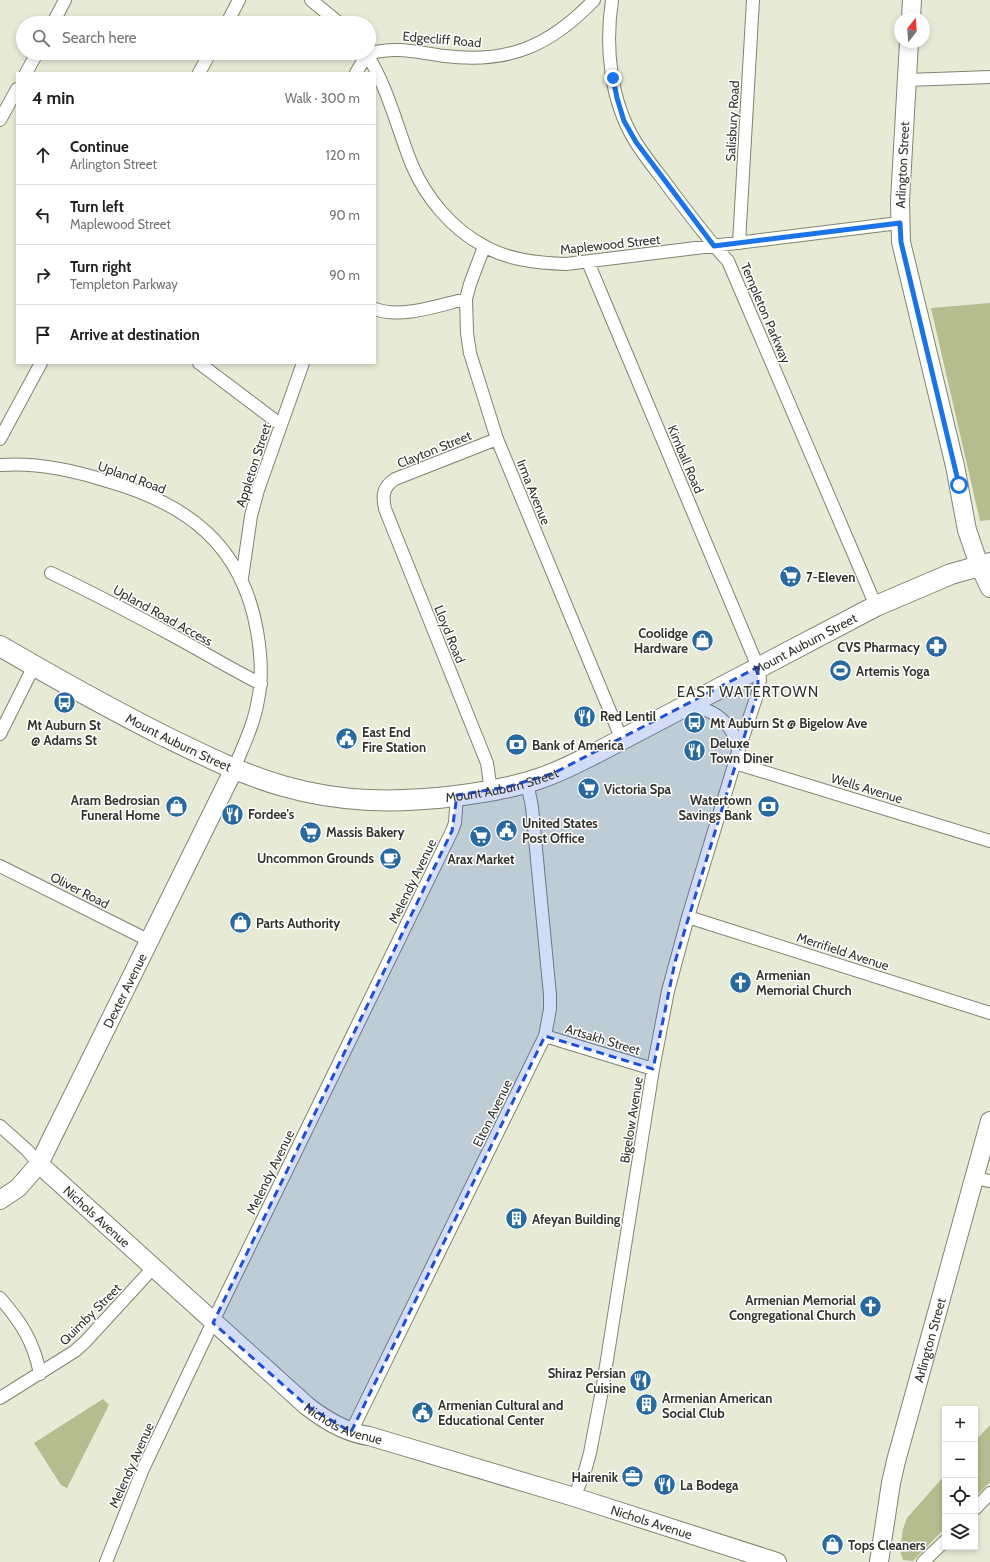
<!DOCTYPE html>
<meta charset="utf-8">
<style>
:root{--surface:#fff;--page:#f2f2f2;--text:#202124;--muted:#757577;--line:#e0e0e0}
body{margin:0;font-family:Cabin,sans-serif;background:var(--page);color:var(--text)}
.controls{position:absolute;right:12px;bottom:12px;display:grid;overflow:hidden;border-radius:0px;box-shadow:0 2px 6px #0003}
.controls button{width:36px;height:36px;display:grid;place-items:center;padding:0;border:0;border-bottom:1px solid var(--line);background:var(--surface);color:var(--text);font:20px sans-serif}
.compass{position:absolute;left:894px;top:12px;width:36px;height:36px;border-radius:50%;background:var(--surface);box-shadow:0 2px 6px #0003;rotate:17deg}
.stop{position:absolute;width:12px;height:12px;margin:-9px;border:3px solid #1a73e8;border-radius:50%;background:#fff}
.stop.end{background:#1a73e8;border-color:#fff;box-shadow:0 1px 4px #0008}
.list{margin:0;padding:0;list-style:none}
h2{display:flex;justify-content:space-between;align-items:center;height:52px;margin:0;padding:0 16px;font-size:17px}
h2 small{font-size:13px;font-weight:400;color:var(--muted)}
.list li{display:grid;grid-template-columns:26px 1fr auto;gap:12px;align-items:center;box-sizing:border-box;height:60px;padding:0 16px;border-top:1px solid var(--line)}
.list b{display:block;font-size:15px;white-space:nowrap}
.list p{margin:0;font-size:13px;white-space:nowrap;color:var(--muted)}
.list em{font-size:13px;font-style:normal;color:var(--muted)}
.icon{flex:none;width:22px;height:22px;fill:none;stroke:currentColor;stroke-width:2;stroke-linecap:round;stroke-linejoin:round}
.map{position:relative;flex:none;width:990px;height:1562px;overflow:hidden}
.search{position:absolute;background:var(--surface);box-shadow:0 2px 6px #0003;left:16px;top:16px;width:360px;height:44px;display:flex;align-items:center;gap:10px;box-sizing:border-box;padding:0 14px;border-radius:22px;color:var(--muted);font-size:15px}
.panel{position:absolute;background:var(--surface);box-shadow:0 2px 6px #0003;left:16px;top:72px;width:360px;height:292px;border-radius:0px}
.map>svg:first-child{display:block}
.green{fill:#b5bc8e}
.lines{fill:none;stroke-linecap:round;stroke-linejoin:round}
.street-casing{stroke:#808370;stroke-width:14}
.secondary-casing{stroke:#808370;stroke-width:20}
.primary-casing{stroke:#808370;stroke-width:22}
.street{stroke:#fff;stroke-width:12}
.secondary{stroke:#fff;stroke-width:18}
.primary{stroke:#fff;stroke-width:20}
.route{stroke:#1a73e8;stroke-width:5}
.marked{fill:#1d4ed8;fill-opacity:0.2;stroke:#1d4ed8;stroke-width:3;stroke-dasharray:8 5;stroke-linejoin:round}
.labels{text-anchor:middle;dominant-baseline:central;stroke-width:3;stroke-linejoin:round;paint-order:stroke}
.street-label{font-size:13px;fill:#33352d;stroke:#fff}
.poi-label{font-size:13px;font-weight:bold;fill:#33352d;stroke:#fff;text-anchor:start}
.quarter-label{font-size:15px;letter-spacing:1px;fill:#33352d;stroke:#fff}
</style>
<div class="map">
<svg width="990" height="1562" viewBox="0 0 990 1562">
<rect width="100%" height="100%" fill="#e7ebd6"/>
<path class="green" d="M990 303V520L980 521 931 308Z
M103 1399 109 1405 67 1488 61 1485 34 1443Z
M990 1425V1482L975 1497V1441Z
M945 1475V1528L913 1561 903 1560 900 1550 903 1529 907 1518Z"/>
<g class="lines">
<defs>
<path id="street" d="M311 0 339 23
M612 0C605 47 610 100 635 141 646 159 661 176 673 193 691 216 708 240 728 261L876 606
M53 23 65 0
M227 23 239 0
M366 53C388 87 397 128 412 165 426 198 452 229 484 246 508 260 538 263 566 264L899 223
M26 73 37 53
M199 73 210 53
M356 73 367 54C398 46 414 52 445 56 508 64 550 46 594 0
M907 80 990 77
M0 120 17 89
M739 243 753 0
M484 247 470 284 466 299 467 333 470 353 497 439 622 740
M375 309C402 319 439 305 466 299
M199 363 281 425
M0 439 41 363
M0 465C36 462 73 470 107 481 188 504 242 545 257 631 261 654 263 677 258 700 254 725 243 746 234 769
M51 573C91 592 131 613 170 634 200 650 229 668 261 684
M242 578 251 516 258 490 303 363
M686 706C713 707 735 724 738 751
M0 734 34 666
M735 763 990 841
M491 791 487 763 385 509C382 495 383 487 395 479L497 439
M0 866 148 940
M688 917 990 1013
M545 1036 653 1069
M0 1126 27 1150 39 1164
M974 1178 990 1181
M0 1298C21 1322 34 1342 40 1374
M0 1398 75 1351 85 1342 153 1268
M351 1432 545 1036 550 1009V995L532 807 527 782
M574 1497 585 1471 590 1453 603 1385 653 1069 668 991 688 917 738 752 758 692 760 680 758 667 588 262
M975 1509 990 1493
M106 1562 143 1469 221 1305 452 831 455 823 457 795
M923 1562 945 1541"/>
<g id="secondary">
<path d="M911 18 912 0"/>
<path d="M909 42 900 201 901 242 955 466 967 530 979 565 990 588"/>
<path id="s1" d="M39 1164 307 1406C325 1420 346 1433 369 1436L574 1497 777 1562"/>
<path id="s2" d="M0 1200 18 1188 39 1164 234 769"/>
<path id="s3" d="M879 1562 891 1483 896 1461 990 1121"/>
</g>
<g id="primary">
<path id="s4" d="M0 646C53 677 107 707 162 735 201 754 241 774 283 786 342 803 396 803 456 796 484 792 512 788 538 779 560 772 580 761 600 751L876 606 951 574 990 563"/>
</g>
</defs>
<use href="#street" class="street-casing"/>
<use href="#secondary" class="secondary-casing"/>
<use href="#primary" class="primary-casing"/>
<use href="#street" class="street"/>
<use href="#secondary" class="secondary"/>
<use href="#primary" class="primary"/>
</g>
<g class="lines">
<path class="route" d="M613 78 617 98 624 121 636 142 714 246 900 223 901 242 959 485"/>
</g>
<path class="marked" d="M758 667V692L675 962 653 1069 545 1036 351 1432 307 1406 213 1323 452 831 457 795 507 787 554 773Z"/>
<defs>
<symbol id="supermarket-disc" viewBox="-11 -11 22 22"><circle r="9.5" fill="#28699f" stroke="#fff"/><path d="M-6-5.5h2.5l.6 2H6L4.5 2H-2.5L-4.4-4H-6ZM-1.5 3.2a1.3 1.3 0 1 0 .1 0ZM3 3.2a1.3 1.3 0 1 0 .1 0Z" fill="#fff"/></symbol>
<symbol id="shop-disc" viewBox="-11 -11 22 22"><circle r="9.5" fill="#28699f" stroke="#fff"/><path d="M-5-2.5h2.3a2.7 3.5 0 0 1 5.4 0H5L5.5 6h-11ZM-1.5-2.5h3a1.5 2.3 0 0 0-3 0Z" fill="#fff"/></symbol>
<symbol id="pharmacy-disc" viewBox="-11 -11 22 22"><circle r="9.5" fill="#28699f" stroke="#fff"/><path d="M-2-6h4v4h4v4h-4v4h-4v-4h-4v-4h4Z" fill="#fff"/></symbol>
<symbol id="stadium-disc" viewBox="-11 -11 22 22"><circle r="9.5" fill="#28699f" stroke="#fff"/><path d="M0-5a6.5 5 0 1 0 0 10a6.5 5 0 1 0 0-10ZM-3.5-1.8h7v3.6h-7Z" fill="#fff"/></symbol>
<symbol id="bus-disc" viewBox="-11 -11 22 22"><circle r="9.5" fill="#28699f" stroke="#fff"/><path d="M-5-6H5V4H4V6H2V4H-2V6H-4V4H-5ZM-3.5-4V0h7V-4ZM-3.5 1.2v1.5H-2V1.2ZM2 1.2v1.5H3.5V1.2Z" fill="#fff"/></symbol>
<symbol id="restaurant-disc" viewBox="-11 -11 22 22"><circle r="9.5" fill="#28699f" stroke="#fff"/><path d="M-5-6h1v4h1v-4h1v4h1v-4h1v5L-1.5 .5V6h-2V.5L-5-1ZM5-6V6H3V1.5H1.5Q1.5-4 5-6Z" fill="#fff"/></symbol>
<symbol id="civic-disc" viewBox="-11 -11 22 22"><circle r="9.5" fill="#28699f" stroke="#fff"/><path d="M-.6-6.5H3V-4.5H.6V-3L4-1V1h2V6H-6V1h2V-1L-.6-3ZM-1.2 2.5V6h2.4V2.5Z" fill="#fff"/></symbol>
<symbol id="bank-disc" viewBox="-11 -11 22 22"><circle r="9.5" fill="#28699f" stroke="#fff"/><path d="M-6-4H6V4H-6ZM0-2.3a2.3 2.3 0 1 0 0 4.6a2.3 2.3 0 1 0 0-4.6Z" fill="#fff"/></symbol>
<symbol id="cafe-disc" viewBox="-11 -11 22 22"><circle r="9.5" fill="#28699f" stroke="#fff"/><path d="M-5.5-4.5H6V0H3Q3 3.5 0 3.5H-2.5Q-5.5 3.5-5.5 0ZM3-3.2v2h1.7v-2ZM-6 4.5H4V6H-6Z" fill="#fff"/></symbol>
<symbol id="church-disc" viewBox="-11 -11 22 22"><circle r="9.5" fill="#28699f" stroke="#fff"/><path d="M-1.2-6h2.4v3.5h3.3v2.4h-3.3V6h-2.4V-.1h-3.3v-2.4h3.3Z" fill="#fff"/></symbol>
<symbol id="building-disc" viewBox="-11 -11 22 22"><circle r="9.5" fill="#28699f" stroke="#fff"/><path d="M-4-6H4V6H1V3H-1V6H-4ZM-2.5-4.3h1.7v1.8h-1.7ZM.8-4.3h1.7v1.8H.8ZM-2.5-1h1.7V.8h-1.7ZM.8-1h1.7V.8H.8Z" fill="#fff"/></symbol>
<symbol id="office-disc" viewBox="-11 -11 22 22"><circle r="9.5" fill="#28699f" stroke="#fff"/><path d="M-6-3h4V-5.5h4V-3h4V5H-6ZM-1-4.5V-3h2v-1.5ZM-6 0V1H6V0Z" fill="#fff"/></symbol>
</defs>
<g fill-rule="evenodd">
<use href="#supermarket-disc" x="778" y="564" width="25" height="25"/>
<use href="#shop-disc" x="690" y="628" width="25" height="25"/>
<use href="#pharmacy-disc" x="924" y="634" width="25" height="25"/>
<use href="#stadium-disc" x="828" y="658" width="25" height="25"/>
<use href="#bus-disc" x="52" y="690" width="25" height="25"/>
<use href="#restaurant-disc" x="572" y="704" width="25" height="25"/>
<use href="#bus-disc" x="682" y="710" width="25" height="25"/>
<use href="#civic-disc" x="334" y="726" width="25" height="25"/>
<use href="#bank-disc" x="504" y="732" width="25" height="25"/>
<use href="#restaurant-disc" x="682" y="738" width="25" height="25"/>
<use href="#supermarket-disc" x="576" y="776" width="25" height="25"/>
<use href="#shop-disc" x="164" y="794" width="25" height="25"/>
<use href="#bank-disc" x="756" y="794" width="25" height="25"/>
<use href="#restaurant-disc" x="220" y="802" width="25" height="25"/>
<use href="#civic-disc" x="494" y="818" width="25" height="25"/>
<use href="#supermarket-disc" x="298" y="820" width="25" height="25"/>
<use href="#supermarket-disc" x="468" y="824" width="25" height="25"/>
<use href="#cafe-disc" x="378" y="846" width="25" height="25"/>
<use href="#shop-disc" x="228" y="910" width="25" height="25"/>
<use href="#church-disc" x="728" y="970" width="25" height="25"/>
<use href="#building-disc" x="504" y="1206" width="25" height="25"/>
<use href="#church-disc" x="858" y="1294" width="25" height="25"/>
<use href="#restaurant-disc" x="628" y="1368" width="25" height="25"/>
<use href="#building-disc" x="634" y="1392" width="25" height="25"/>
<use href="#civic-disc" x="410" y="1400" width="25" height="25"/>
<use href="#office-disc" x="620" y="1464" width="25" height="25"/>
<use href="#restaurant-disc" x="652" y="1472" width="25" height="25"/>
<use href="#shop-disc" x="820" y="1532" width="25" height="25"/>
</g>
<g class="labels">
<g class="street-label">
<text transform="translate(442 39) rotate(5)">Edgecliff Road</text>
<text transform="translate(732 121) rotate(-87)">Salisbury Road</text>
<text transform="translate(902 165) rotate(-87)">Arlington Street</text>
<text transform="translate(610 244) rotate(-6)">Maplewood Street</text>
<text transform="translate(766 313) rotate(67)">Templeton Parkway</text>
<text transform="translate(434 449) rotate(-22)">Clayton Street</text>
<text transform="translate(686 459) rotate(67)">Kimball Road</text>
<text transform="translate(253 465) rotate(-72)">Appleton Street</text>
<text transform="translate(132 477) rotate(20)">Upland Road</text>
<text transform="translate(534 492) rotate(68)">Irma Avenue</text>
<text transform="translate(163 615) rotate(29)">Upland Road Access</text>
<text transform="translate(450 634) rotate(68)">Lloyd Road</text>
<text stroke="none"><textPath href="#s4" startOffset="874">Mount Auburn Street</textPath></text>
<text stroke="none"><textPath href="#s4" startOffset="203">Mount Auburn Street</textPath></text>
<text stroke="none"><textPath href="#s4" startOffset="538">Mount Auburn Street</textPath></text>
<text transform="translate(867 788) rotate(17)">Wells Avenue</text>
<text transform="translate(412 881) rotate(-64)">Melendy Avenue</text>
<text transform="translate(80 890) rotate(27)">Oliver Road</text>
<text transform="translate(843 951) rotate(18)">Merrifield Avenue</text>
<text stroke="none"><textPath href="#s2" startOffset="247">Dexter Avenue</textPath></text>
<text transform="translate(603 1039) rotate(17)">Artsakh Street</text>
<text transform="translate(492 1113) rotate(-64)">Elton Avenue</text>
<text transform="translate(631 1120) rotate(-81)">Bigelow Avenue</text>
<text transform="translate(270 1172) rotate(-64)">Melendy Avenue</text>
<text stroke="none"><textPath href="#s1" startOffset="78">Nichols Avenue</textPath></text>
<text transform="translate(90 1314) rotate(-45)">Quimby Street</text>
<text stroke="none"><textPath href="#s3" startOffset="228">Arlington Street</textPath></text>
<text stroke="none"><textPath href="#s1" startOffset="402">Nichols Avenue</textPath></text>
<text transform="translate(131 1465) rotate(-66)">Melendy Avenue</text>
<text stroke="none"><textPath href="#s1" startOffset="726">Nichols Avenue</textPath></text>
</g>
<g class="poi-label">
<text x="806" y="577">7-Eleven</text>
<text x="688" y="633" text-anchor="end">Coolidge<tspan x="688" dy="15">Hardware</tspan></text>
<text x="920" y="647" text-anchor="end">CVS Pharmacy</text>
<text x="856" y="671">Artemis Yoga</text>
<text x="600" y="716">Red Lentil</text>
<text x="710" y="723">Mt Auburn St @ Bigelow Ave</text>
<text x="64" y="725" text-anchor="middle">Mt Auburn St<tspan x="64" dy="15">@ Adams St</tspan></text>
<text x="362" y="732">East End<tspan x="362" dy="15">Fire Station</tspan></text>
<text x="710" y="743">Deluxe<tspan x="710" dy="15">Town Diner</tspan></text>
<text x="532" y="745">Bank of America</text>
<text x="604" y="789">Victoria Spa</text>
<text x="160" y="800" text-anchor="end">Aram Bedrosian<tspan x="160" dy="15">Funeral Home</tspan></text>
<text x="752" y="800" text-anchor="end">Watertown<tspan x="752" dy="15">Savings Bank</tspan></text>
<text x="248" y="814">Fordee's</text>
<text x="522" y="823">United States<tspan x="522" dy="15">Post Office</tspan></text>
<text x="326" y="832">Massis Bakery</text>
<text x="374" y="858" text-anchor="end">Uncommon Grounds</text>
<text x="481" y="859" text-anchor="middle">Arax Market</text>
<text x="256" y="923">Parts Authority</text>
<text x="756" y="975">Armenian<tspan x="756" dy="15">Memorial Church</tspan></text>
<text x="532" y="1219">Afeyan Building</text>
<text x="856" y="1300" text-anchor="end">Armenian Memorial<tspan x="856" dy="15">Congregational Church</tspan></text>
<text x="626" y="1373" text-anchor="end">Shiraz Persian<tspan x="626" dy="15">Cuisine</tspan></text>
<text x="662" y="1398">Armenian American<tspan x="662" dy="15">Social Club</tspan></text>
<text x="438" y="1405">Armenian Cultural and<tspan x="438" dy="15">Educational Center</tspan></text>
<text x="618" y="1477" text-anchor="end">Hairenik</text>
<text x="680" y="1485">La Bodega</text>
<text x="848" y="1545">Tops Cleaners</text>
</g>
<g class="quarter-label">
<text x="748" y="692">EAST WATERTOWN</text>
</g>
</g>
</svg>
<div class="controls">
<button>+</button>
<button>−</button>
<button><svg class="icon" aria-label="locate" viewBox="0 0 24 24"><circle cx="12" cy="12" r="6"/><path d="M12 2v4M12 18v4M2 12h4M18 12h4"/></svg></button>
<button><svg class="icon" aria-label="layers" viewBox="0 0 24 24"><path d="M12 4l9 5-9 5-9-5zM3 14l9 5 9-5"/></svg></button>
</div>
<svg class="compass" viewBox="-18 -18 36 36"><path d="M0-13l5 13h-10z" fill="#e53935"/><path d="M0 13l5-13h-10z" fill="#757577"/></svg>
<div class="stop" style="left:959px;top:485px"></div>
<div class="stop end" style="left:613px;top:78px"></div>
<div class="search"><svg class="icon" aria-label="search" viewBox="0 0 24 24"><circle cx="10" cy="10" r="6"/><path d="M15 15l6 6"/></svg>Search here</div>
<section class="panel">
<h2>4 min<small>Walk · 300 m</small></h2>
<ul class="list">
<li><svg class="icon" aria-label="ahead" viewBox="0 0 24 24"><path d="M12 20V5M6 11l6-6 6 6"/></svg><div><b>Continue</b><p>Arlington Street</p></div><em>120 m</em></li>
<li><svg class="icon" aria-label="left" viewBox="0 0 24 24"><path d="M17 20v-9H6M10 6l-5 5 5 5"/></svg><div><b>Turn left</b><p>Maplewood Street</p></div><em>90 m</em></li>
<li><svg class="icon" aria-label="right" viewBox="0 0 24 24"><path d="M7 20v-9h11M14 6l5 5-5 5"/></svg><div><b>Turn right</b><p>Templeton Parkway</p></div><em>90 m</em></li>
<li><svg class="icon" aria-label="arrive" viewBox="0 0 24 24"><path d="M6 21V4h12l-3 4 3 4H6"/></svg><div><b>Arrive at destination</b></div></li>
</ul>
</section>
</div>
